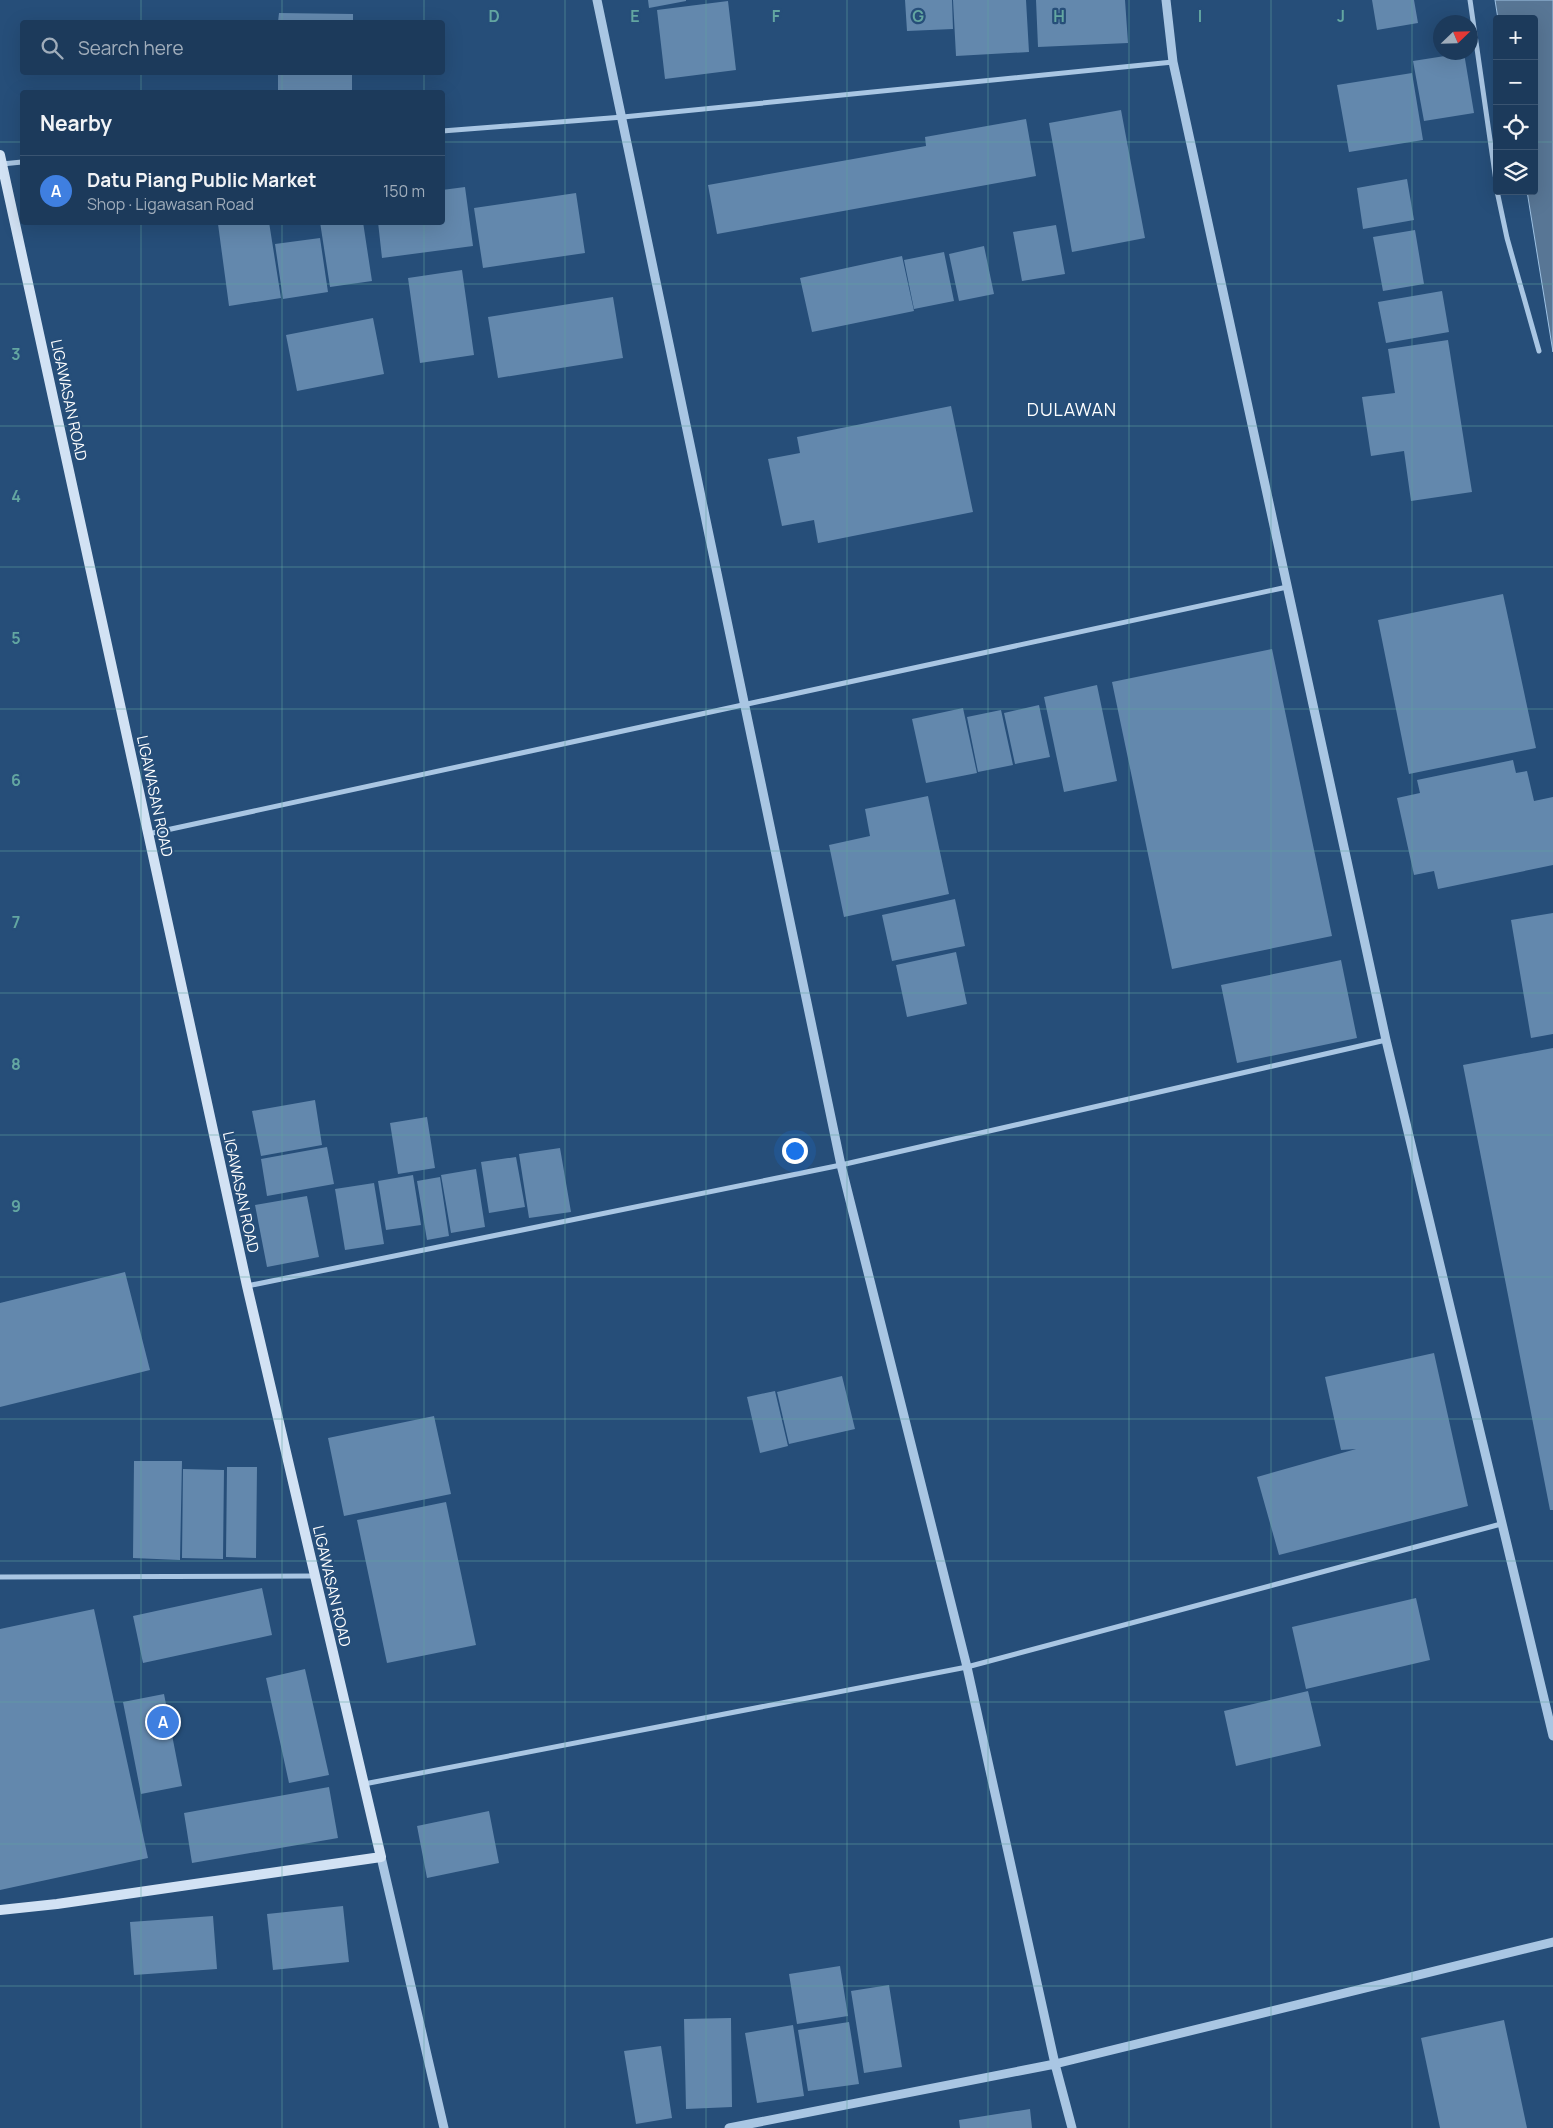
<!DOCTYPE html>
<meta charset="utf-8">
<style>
:root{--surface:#1c3a5b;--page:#294564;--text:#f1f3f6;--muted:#a0adbb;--line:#3a5471;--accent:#ecc26f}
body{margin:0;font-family:Manrope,sans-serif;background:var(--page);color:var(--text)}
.controls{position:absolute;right:15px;top:15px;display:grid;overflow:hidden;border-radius:5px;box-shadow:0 5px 20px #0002}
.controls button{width:45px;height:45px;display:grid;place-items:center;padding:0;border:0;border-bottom:1px solid var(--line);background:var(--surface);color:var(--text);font:25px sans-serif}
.compass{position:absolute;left:1433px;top:15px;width:45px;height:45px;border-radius:50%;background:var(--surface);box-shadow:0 5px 20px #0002;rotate:67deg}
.you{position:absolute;left:794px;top:1150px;width:18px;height:18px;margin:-12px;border:4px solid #fff;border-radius:50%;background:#1a73e8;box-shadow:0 0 0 8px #1a73e833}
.badge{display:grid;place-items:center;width:32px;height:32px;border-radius:50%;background:var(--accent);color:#fff;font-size:16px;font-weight:700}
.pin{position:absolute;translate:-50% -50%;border:2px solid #fff;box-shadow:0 1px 5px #0006}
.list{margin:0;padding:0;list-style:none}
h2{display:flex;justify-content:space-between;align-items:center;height:65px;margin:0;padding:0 20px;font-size:21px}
h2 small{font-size:16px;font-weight:400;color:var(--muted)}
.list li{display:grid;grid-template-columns:32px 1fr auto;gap:15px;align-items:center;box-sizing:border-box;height:70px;padding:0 20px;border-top:1px solid var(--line)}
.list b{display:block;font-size:19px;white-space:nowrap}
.list p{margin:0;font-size:16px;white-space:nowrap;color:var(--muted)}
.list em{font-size:16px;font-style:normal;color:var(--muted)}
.icon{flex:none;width:28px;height:28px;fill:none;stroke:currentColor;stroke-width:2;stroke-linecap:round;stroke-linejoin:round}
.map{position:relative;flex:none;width:1553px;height:2128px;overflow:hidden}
.search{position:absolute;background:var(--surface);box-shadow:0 5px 20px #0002;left:20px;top:20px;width:425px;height:55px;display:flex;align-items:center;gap:12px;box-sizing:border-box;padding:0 18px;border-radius:5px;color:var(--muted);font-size:19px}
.panel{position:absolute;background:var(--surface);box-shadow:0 5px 20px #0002;left:20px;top:90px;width:425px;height:135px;border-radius:5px}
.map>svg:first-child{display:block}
.water{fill:#587695;stroke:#9ec2e4}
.building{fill:#6388ad}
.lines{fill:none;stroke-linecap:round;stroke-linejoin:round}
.minor{stroke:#a9c6e3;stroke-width:5}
.tertiary{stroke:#a9c6e3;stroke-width:9}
.secondary{stroke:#d2e2f4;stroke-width:10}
.grid{fill:none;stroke:#63a6a1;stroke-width:1;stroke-opacity:0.55}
.labels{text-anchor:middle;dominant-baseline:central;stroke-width:4.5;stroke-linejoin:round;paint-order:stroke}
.street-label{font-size:15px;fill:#fff;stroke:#264e79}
.quarter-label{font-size:18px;letter-spacing:1px;fill:#fff;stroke:#264e79}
.grid-label{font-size:16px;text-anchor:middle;font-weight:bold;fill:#63a6a1;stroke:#264e79;stroke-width:4.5;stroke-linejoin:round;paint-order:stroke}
</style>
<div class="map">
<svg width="1553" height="2128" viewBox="0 0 1553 2128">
<rect width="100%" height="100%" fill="#264e79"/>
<path class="water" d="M1495 0H1553V352L1527 191H1534V19H1498Z"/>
<path class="building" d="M648 0H686V1L649 8Z
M905 0H952L953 29 907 31Z
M953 0H1026L1029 52 956 56Z
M1036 0H1125L1128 43 1038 47Z
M1372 0H1414L1418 23 1377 30Z
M728 1 736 70 665 79 657 10Z
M279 13 353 14V22H278Z
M1464 53 1474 113 1424 121 1413 61Z
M278 72H352V92H278Z
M1412 73 1423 140 1349 152 1337 85Z
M1121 110 1145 238 1072 252 1049 123Z
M1026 119 1036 176 717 234 708 185 926 146 925 137Z
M1407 179 1414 220 1363 229 1357 188Z
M465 187 473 246 382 258 378 222H442V190Z
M576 193 585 253 483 268 474 208Z
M229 222H269L281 298 229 306 218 224Z
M320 222H363L372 281 330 287Z
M1056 225 1065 274 1022 281 1013 232Z
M1415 230 1424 284 1383 291 1373 237Z
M320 238 328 292 283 299 275 244Z
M984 246 994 294 959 301 949 254Z
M944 252 954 301 914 309 904 260Z
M902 256 914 311 812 332 800 278Z
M462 270 474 355 420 363 408 278Z
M1442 291 1449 332 1386 343 1378 302Z
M613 297 623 358 498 378 488 317Z
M373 318 384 374 297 391 286 335Z
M1448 340 1472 492 1411 501 1404 451 1371 456 1362 397 1395 393 1388 349Z
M951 406 973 512 818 543 814 520 782 526 768 459 800 453 797 437Z
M1503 594 1536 748 1409 774 1378 620Z
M1272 649 1332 936 1172 969 1112 682Z
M1097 685 1117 781 1064 792 1044 697Z
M1039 705 1050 757 1015 764 1004 713Z
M963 708 977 773 926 783 912 719Z
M1001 710 1013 765 978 772 967 717Z
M1513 760 1516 773 1527 771 1534 801 1553 797V865L1438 889 1434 871 1414 875 1397 798 1420 793 1417 780Z
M928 796 949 894 844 917 829 845 870 836 865 809Z
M955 899 965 946 892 961 882 915Z
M1553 913V1034L1531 1038 1511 920Z
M956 952 967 1004 907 1017 896 965Z
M1341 960 1357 1038 1237 1063 1221 985Z
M1553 1048V1510H1550L1463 1065Z
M315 1100 322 1145 261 1156 252 1111Z
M427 1117 435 1168 398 1174 390 1123Z
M327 1147 334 1184 267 1196 261 1159Z
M560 1148 571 1212 529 1218 519 1154Z
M516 1157 525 1207 489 1213 481 1162Z
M476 1169 485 1227 451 1233 441 1175Z
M413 1175 421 1225 386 1230 378 1181Z
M440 1177 449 1236 427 1240 417 1181Z
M374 1183 384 1244 345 1250 335 1189Z
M307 1196 319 1257 267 1267 255 1205Z
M125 1272 150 1370 0 1407V1303Z
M1434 1353 1468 1506 1279 1555 1257 1477 1356 1449 1341 1450 1325 1377Z
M842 1376 855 1429 789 1444 777 1392Z
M775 1391 788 1446 760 1453 747 1397Z
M434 1416 451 1494 344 1516 328 1438Z
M134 1461H182L180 1560 133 1558Z
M227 1467H257L256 1558 226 1557Z
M183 1469 224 1470 223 1559 182 1558Z
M446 1502 476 1645 387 1663 357 1520Z
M262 1588 272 1635 143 1663 133 1616Z
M1416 1598 1430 1660 1306 1689 1292 1627Z
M94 1609 148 1858 0 1890V1629Z
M305 1669 329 1775 289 1783 266 1678Z
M1308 1691 1321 1746 1236 1766 1224 1711Z
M164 1694 182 1786 141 1794 123 1702Z
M329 1787 338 1838 192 1863 184 1813Z
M489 1811 499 1863 427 1878 417 1826Z
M343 1906 349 1962 273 1970 267 1914Z
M213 1916 217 1969 134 1975 130 1922Z
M840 1966 848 2016 797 2024 789 1974Z
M889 1985 902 2067 864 2073 851 1991Z
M731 2018 732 2107 686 2109 684 2019Z
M1504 2020 1527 2128H1440L1421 2038Z
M849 2022 859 2084 808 2091 798 2030Z
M793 2025 804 2096 757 2103 745 2033Z
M661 2046 672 2118 636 2124 624 2051Z
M1030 2109 1032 2128H960L959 2120Z"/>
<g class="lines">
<path class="minor" d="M1470 0 1497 188
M442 131 623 117 1173 62
M2 164 22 162
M1497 191 1507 238 1539 351
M148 834 1287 587
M247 1286 841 1165 1386 1040
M0 1577 314 1576
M364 1784 967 1667 1501 1524"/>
<path class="tertiary" d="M597 0 841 1165 967 1667 1055 2064 1072 2128
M1166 0 1173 62 1386 1040 1553 1736
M381 1857 444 2128
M729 2128 1055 2064 1553 1942"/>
<path class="secondary" d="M0 155 247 1286 381 1857 57 1904 0 1910"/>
</g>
<path class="grid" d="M141 0V22M282 0V22M424 0V22M565 0V2128M706 0V2128M847 0V2128M988 0V2128M1129 0V2128M1271 0V2128M1412 0V2128M141 72V92M282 72V92M424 72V92M0 142H22M442 142H1497M1534 142H1553M141 222V2128M282 222V2128M424 222V2128M0 284H1553M0 426H1553M0 567H1553M0 709H1553M0 851H1553M0 993H1553M0 1135H1553M0 1277H1553M0 1419H1553M0 1561H1553M0 1702H1553M0 1844H1553M0 1986H1553"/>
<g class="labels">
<g class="street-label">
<text transform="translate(69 400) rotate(78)">LIGAWASAN ROAD</text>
<text transform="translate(155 796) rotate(78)">LIGAWASAN ROAD</text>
<text transform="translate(241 1192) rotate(78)">LIGAWASAN ROAD</text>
<text transform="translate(332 1586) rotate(77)">LIGAWASAN ROAD</text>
</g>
<g class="quarter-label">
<text x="1072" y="409">DULAWAN</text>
</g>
</g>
<g class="grid-label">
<text x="494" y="22">D</text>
<text x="635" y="22">E</text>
<text x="776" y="22">F</text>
<text x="918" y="22">G</text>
<text x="1059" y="22">H</text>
<text x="1200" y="22">I</text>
<text x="1341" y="22">J</text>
<text x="16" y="360">3</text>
<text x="16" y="502">4</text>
<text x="16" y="644">5</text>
<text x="16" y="786">6</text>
<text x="16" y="928">7</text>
<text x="16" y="1070">8</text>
<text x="16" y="1212">9</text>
</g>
</svg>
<div class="controls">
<button>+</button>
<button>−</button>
<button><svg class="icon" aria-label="locate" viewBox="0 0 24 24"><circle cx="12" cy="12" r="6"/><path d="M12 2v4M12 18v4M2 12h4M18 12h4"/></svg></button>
<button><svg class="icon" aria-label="layers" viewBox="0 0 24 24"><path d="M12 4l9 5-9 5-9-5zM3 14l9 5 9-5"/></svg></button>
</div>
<svg class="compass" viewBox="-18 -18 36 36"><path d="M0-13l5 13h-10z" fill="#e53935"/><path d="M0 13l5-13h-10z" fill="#a0adbb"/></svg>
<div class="you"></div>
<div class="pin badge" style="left:163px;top:1722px;background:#3f7fe0">A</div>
<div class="search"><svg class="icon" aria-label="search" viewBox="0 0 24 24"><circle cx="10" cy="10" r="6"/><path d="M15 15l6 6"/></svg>Search here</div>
<section class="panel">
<h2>Nearby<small></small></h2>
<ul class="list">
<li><span class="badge" style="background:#3f7fe0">A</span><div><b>Datu Piang Public Market</b><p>Shop · Ligawasan Road</p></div><em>150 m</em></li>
</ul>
</section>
</div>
